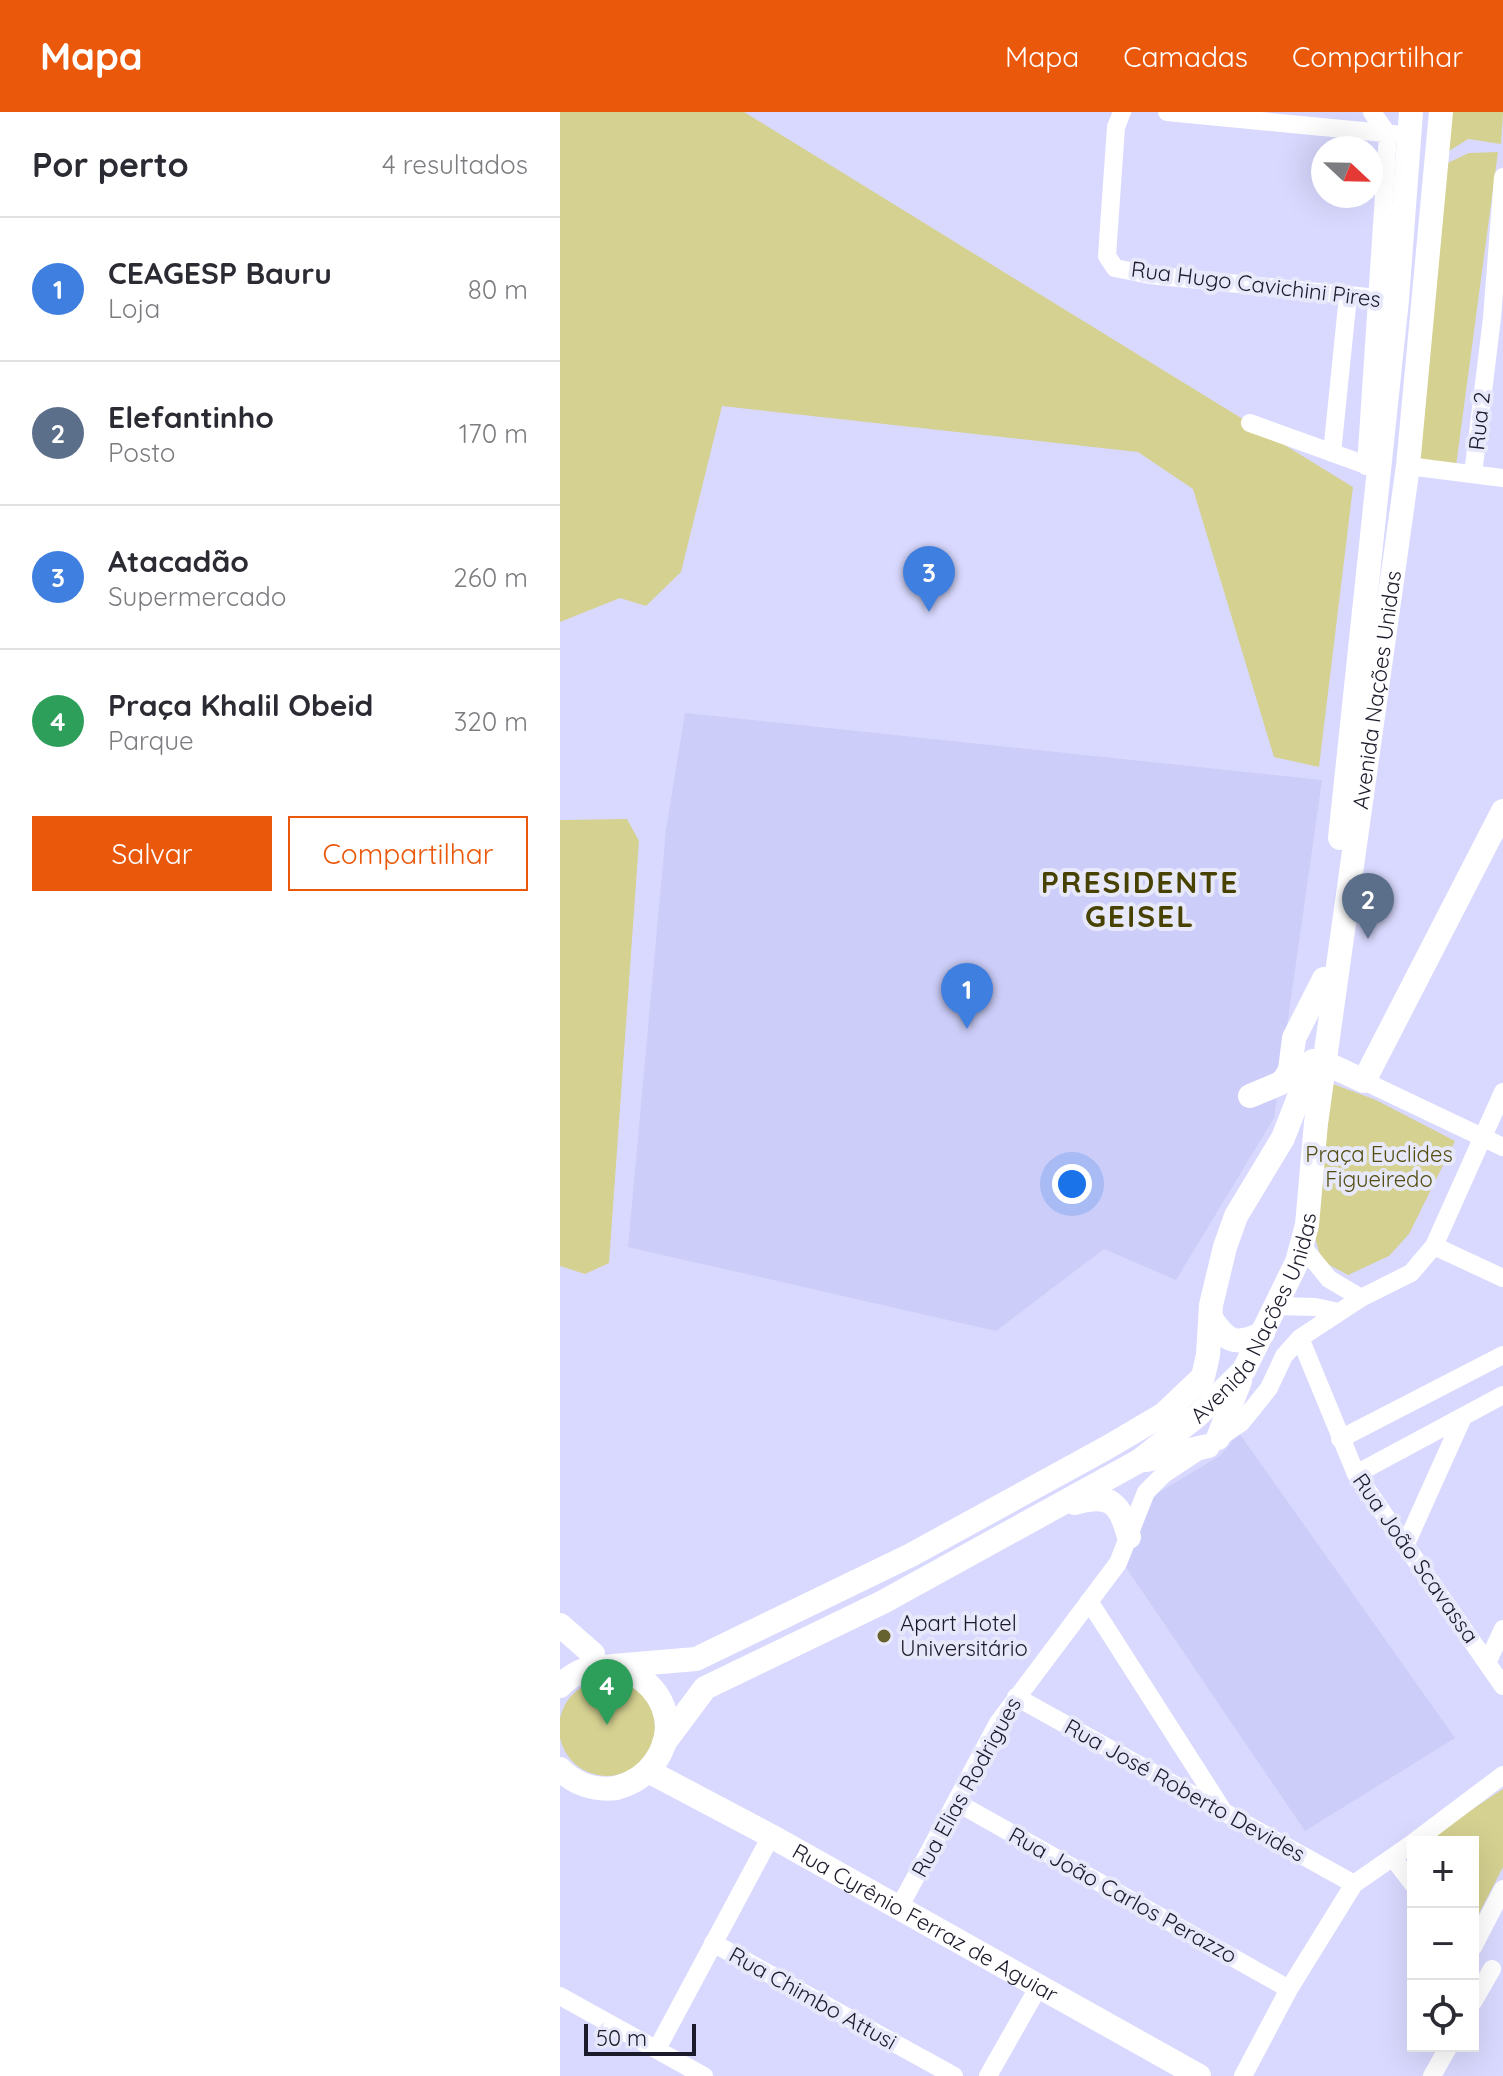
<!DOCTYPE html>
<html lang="pt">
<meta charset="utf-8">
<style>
:root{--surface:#fff;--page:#f2f2f3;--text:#2b2b33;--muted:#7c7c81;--line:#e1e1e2;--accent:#ea580c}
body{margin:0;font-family:Quicksand,sans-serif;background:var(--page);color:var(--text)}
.controls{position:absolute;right:24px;bottom:24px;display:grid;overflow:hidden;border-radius:0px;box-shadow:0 8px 32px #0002}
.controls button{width:72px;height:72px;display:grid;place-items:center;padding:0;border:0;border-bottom:2px solid var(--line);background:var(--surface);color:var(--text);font:40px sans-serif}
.compass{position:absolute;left:751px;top:24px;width:72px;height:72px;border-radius:50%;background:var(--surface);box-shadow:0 8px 32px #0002;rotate:112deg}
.scale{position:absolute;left:24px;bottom:20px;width:112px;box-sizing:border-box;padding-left:8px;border:4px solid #1b1b2b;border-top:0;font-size:22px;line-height:28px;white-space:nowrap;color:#1b1b2b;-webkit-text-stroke:6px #e8e8fb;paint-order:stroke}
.you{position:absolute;left:512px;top:1072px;width:28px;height:28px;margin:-20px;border:6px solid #fff;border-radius:50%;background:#1a73e8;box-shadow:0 0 0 12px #1a73e833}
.badge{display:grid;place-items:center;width:52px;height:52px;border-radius:50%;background:var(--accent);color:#fff;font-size:26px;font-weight:700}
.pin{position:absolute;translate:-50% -66px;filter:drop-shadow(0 2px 4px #0008)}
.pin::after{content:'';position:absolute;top:42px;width:28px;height:24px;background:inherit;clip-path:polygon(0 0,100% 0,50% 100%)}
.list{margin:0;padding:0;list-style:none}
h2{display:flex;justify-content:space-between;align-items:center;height:104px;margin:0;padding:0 32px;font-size:34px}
h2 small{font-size:26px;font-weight:400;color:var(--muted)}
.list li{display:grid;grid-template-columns:52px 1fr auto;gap:24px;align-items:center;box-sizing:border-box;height:144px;padding:0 32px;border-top:2px solid var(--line)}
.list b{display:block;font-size:30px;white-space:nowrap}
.list p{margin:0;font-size:26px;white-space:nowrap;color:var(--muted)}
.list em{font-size:26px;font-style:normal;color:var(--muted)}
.actions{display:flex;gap:16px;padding:24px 32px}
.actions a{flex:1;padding:18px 0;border:2px solid var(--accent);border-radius:0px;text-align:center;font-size:28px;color:var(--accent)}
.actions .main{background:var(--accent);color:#fff}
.icon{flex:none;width:44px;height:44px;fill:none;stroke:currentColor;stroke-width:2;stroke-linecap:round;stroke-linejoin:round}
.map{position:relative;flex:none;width:943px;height:1964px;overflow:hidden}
header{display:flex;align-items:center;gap:48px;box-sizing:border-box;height:112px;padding:0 40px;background:var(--accent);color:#fff}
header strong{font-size:38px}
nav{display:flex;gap:44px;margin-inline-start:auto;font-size:28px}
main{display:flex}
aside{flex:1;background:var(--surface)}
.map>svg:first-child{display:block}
.built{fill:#cccdf8}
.green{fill:#d5d191}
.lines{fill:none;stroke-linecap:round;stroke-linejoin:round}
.street{stroke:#fff;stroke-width:18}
.secondary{stroke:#fff;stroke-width:24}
.poi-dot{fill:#66622f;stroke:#e8e8fb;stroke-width:3}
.labels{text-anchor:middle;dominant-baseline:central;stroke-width:8;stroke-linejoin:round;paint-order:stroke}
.street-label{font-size:22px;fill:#1b1b2b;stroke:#e8e8fb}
.park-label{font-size:22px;fill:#534e10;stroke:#e8e8fb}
.poi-label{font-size:22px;fill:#1b1b2b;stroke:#e8e8fb;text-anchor:start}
.district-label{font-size:30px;font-weight:bold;letter-spacing:2px;fill:#474200;stroke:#e8e8fb}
</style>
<header>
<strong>Mapa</strong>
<nav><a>Mapa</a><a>Camadas</a><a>Compartilhar</a></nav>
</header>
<main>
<aside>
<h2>Por perto<small>4 resultados</small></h2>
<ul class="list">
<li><span class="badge" style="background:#3f7fe0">1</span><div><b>CEAGESP Bauru</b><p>Loja</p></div><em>80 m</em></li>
<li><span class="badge" style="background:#5c6f8a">2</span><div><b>Elefantinho</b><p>Posto</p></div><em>170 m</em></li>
<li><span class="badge" style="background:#3f7fe0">3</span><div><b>Atacadão</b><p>Supermercado</p></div><em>260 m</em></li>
<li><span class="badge" style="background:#2e9e5b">4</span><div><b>Praça Khalil Obeid</b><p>Parque</p></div><em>320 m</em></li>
</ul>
<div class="actions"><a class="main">Salvar</a><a>Compartilhar</a></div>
</aside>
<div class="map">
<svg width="943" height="1964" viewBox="0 0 943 1964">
<rect width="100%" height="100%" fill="#d9d9ff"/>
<path class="built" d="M125 601 762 668 714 1006 616 1168 544 1137 436 1219 68 1135 106 718Z
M679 1321 895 1626 745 1719 565 1454 585 1397 598 1381 661 1343Z"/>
<path class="green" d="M0 0H184L793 375 759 655 714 645 633 377 578 340 162 294 121 460 86 494 60 486 0 510Z
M890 0H943L941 32 908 27 886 41Z
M938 40 896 354 853 351 881 54 909 41Z
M67 707 79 729 49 1151 25 1162 0 1154V708Z
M773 972 816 988 895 1029 849 1122 829 1144 788 1163 762 1149 754 1123Z
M-1 1616a48 48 0 1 1 96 0a48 48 0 1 1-96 0Z
M943 1677V1755L913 1813V1730H863Z"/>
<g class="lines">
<path class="street" d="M562 0 556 15 547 144 555 156 590 163 837 188
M607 0 835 22
M690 311 817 357
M772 341 788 184
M806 354 828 23 812 0
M848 354 943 366
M913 362 932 206 943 65
M804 969 943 1035
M742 1134 769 1167 801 1186
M874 1134 943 1166
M717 1194 755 1195 779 1200
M740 1226 796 1362 943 1574
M780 1327 943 1243
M796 1362 943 1283
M845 1434 903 1305
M529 1489 662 1697
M928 1549 943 1517
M456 1585 794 1772
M396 1690 729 1877
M854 1730 943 1663
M833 1746 853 1772
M339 1796 438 1611 558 1451 586 1380 604 1362 681 1311 709 1276 724 1244 740 1226 801 1186 851 1161 874 1134 943 980
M153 1831 394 1964
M913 1835 943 1777
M0 1884 144 1964
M913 1890 932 1857
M97 1937 211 1724
M428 1964 479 1874
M683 1964 729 1877 794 1772 853 1731
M872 1964 889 1934"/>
<g class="secondary">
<path d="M780 726 837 188 851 0"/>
<path d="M765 951 804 969 943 699"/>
<path d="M690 984 721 971 726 965 730 958 734 926 764 867"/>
<path d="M651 1206C667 1231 677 1234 703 1221"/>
<path d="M658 1326 680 1269"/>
<path d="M586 1348 648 1334"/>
<path d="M515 1391C551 1381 560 1391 569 1425"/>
<path d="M0 1513 33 1542 31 1555"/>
<path d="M53 1554 136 1547 351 1443 548 1335 604 1302 643 1265 648 1243 651 1193 665 1135 676 1104 723 1026 753 949"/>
<path d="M0 1574C54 1520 138 1589 95 1650 86 1663 72 1672 56 1676 35 1679 15 1672 0 1657"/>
<path id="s1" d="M104 1631 145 1576 323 1490 579 1349 637 1304 684 1258 737 1150 747 1113 756 1011 848 354 881 0"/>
<path id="s2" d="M88 1659 211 1724 639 1964"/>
</g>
</g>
<circle class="poi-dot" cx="324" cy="1524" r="8"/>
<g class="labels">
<g class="street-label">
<text transform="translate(696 172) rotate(7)">Rua Hugo Cavichini Pires</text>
<text transform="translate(919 309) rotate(-84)">Rua 2</text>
<text stroke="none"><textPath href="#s1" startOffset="1396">Avenida Nações Unidas</textPath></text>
<text stroke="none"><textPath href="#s1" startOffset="748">Avenida Nações Unidas</textPath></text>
<text transform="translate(856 1446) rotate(55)">Rua João Scavassa</text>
<text transform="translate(406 1675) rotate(-61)">Rua Elias Rodrigues</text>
<text transform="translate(625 1678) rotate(29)">Rua José Roberto Devides</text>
<text transform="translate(563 1783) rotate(29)">Rua João Carlos Perazzo</text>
<text stroke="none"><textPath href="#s2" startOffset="316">Rua Cyrênio Ferraz de Aguiar</textPath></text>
<text transform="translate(253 1886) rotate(29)">Rua Chimbo Attusi</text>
</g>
<g class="park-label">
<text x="819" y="1042">Praça Euclides<tspan x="819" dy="25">Figueiredo</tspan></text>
</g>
<g class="poi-label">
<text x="340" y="1511">Apart Hotel<tspan x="340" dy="25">Universitário</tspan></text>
</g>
<g class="district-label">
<text x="580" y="770">PRESIDENTE<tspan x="580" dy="34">GEISEL</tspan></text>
</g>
</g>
</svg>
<div class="controls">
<button>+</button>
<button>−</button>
<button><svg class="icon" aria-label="locate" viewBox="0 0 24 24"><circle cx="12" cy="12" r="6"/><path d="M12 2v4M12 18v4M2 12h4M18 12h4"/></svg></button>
</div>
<svg class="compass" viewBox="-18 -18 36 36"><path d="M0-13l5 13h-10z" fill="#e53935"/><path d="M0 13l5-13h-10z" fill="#7c7c81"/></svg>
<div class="scale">50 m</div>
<div class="you"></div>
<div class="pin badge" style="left:407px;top:917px;background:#3f7fe0">1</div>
<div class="pin badge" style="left:808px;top:827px;background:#5c6f8a">2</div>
<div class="pin badge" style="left:369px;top:500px;background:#3f7fe0">3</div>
<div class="pin badge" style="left:47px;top:1613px;background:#2e9e5b">4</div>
</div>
</main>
